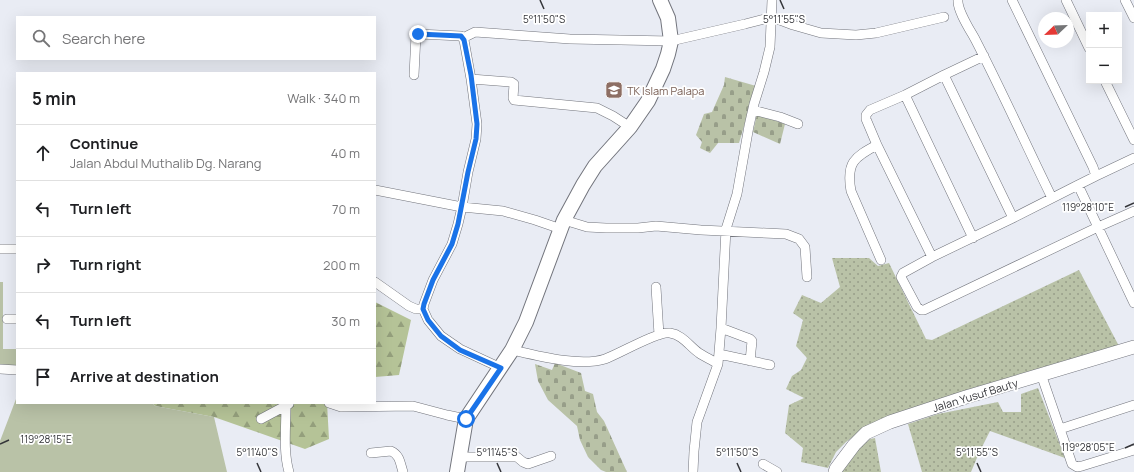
<!DOCTYPE html>
<meta charset="utf-8">
<style>
:root{--surface:#fff;--page:#f6f6f6;--text:#202124;--muted:#757577;--line:#e0e0e0}
body{margin:0;font-family:Manrope,sans-serif;background:var(--page);color:var(--text)}
.controls{position:absolute;right:12px;top:12px;display:grid;overflow:hidden;border-radius:0px;box-shadow:0 4px 16px #0002}
.controls button{width:36px;height:36px;display:grid;place-items:center;padding:0;border:0;border-bottom:1px solid var(--line);background:var(--surface);color:var(--text);font:20px sans-serif}
.compass{position:absolute;left:1038px;top:12px;width:36px;height:36px;border-radius:50%;background:var(--surface);box-shadow:0 4px 16px #0002;rotate:247deg}
.stop{position:absolute;width:12px;height:12px;margin:-9px;border:3px solid #1a73e8;border-radius:50%;background:#fff}
.stop.end{background:#1a73e8;border-color:#fff;box-shadow:0 1px 4px #0008}
.list{margin:0;padding:0;list-style:none}
h2{display:flex;justify-content:space-between;align-items:center;height:52px;margin:0;padding:0 16px;font-size:17px}
h2 small{font-size:13px;font-weight:400;color:var(--muted)}
.list li{display:grid;grid-template-columns:26px 1fr auto;gap:12px;align-items:center;box-sizing:border-box;height:56px;padding:0 16px;border-top:1px solid var(--line)}
.list b{display:block;font-size:15px;white-space:nowrap}
.list p{margin:0;font-size:13px;white-space:nowrap;color:var(--muted)}
.list em{font-size:13px;font-style:normal;color:var(--muted)}
.icon{flex:none;width:22px;height:22px;fill:none;stroke:currentColor;stroke-width:2;stroke-linecap:round;stroke-linejoin:round}
.map{position:relative;flex:none;width:1134px;height:472px;overflow:hidden}
.search{position:absolute;background:var(--surface);box-shadow:0 4px 16px #0002;left:16px;top:16px;width:360px;height:44px;display:flex;align-items:center;gap:10px;box-sizing:border-box;padding:0 14px;border-radius:0px;color:var(--muted);font-size:15px}
.panel{position:absolute;background:var(--surface);box-shadow:0 4px 16px #0002;left:16px;top:72px;width:360px;height:332px;border-radius:0px}
.map>svg:first-child{display:block}
.grass{fill:url(#grass-dots)}
.forest{fill:url(#forest-firs)}
.cemetery{fill:url(#cemetery-stones)}
.park{fill:#b9c2a7}
.lines{fill:none;stroke-linecap:round;stroke-linejoin:round}
.street-casing{stroke:#72747c;stroke-width:10}
.secondary-casing{stroke:#72747c;stroke-width:14}
.primary-casing{stroke:#72747c;stroke-width:16}
.street{stroke:#fff;stroke-width:9}
.secondary{stroke:#fff;stroke-width:13}
.primary{stroke:#fff;stroke-width:14}
.route{stroke:#1a73e8;stroke-width:5}
.ticks{fill:none;stroke:#343539;stroke-width:1.5}
.labels{text-anchor:middle;dominant-baseline:central;stroke-width:3.5;stroke-linejoin:round;paint-order:stroke}
.education-label{font-size:11px;fill:#785e54;stroke:#fff;text-anchor:start}
.street-label{font-size:11px;fill:#343539;stroke:#fff}
.ticks-label{font-size:10px;text-anchor:middle;fill:#343539;stroke:#fff;stroke-width:3.5;stroke-linejoin:round;paint-order:stroke}
</style>
<div class="map">
<svg width="1134" height="472" viewBox="0 0 1134 472">
<defs>
<pattern id="grass-dots" width="8" height="8" patternUnits="userSpaceOnUse"><rect width="8" height="8" fill="#b9c2a7"/><path d="M2 2h.1M6 6h.1" fill="none" stroke="#979e89" stroke-width="1.8" stroke-linecap="round"/></pattern>
<pattern id="forest-firs" width="22" height="20" patternUnits="userSpaceOnUse"><rect width="22" height="20" fill="#b5c397"/><path d="M5 1l3.5 6h-7zM16 11l3.5 6h-7z" fill="#949f7c"/></pattern>
<pattern id="cemetery-stones" width="16" height="16" patternUnits="userSpaceOnUse"><rect width="16" height="16" fill="#b9c2a7"/><path d="M2 7V4a2 2 0 0 1 4 0v3zM10 15v-3a2 2 0 0 1 4 0v3z" fill="#979e89"/></pattern>
</defs>
<rect width="100%" height="100%" fill="#e9ecf4"/>
<path class="grass" d="M832 258H869L878 266 889 263 926 339 932 340 1079 270 1120 348 863 429 846 442 836 452 828 468 801 462 803 448 785 433 789 405 804 398 786 389 792 376 801 370 807 358 796 346 803 320 793 313 802 295 821 303 840 287Z
M1038 388 1065 458 990 431 979 453 971 472H922L908 424 938 414 998 402 1003 412H1021V394Z
M875 438 881 472H842L847 459 870 439Z"/>
<path class="forest" d="M375 302 411 320 399 375 375 377Z
M152 403H327L329 439 305 449 214 417 155 406Z"/>
<path class="cemetery" d="M725 77 756 86 739 143H718L710 153 700 148 702 142 696 135 704 114 712 112 724 85Z
M757 114 785 124 780 144 753 132Z
M555 363 581 373 585 391 593 394 597 412 604 421 627 472H606L601 470 588 457 580 440 577 426 548 400 538 381 535 364 552 370Z"/>
<path class="park" d="M0 282H3V349H17V369L0 368Z
M16 399H17V403H152L155 406 214 417 227 472H0V441Z"/>
<g class="lines">
<defs>
<path id="street" d="M958 0C957 10 970 30 975 39 1002 91 1026 145 1052 198
M1012 0 1093 167 1096 176 1078 185
M1066 0 1089 48
M1125 0 1134 18
M463 38 475 32 570 39 671 41 745 24 772 17 793 25 821 33 856 35 876 33 944 17
M414 75 416 35 418 34 461 36 464 40 471 79
M944 75 984 56
M1105 81 1134 140
M905 95 973 238
M753 110 780 117 798 124
M877 145C854 157 846 163 851 191L881 260
M1096 176 1134 158
M375 190 462 207 468 172 476 139 477 124 471 79 511 82 514 84 513 98 514 100 597 108 613 116 630 127
M1134 211 1098 227 924 310H921L917 307 901 277 903 273 932 257 1013 218 1078 185 1134 303
M564 220 587 227 606 228H638L656 226 701 230 786 234 799 239 805 247 807 277
M0 249H17
M932 257 877 145 866 119V115L870 110 905 95 944 75 1013 218
M375 282 409 306 416 309H423
M656 287 659 335
M7 319H17
M721 328 750 339 752 341 750 361
M512 350C538 356 580 367 605 359 619 354 658 331 670 333 683 335 689 346 699 353 705 357 712 360 718 364
M719 354 770 365
M501 368 460 349 441 336 428 320 423 309 424 304 433 280 452 244 458 224 462 207 503 211 535 220 561 229
M0 369 17 370
M1041 374 1072 464 1077 467 1082 466 1134 450
M329 403 341 407 413 406 447 415 466 419
M286 405C286 427 283 451 289 472
M261 419 289 404
M1060 429 1134 405
M371 453 391 451C400 455 400 463 403 472
M460 457H517L523 462 528 464 551 456
M763 464 777 472
M693 472 694 451 697 422 718 364 721 328 726 229 737 194 749 126 754 104 764 72 770 47 772 0"/>
<path id="secondary" d="M835 472 836 469 854 445 866 433 890 422 966 397 1134 347"/>
<path id="primary" d="M457 472 466 419 512 350 526 322 564 220 583 185 595 166 630 127 648 101 663 69 668 54 671 41 668 18 660 0"/>
</defs>
<use href="#street" class="street-casing"/>
<use href="#secondary" class="secondary-casing"/>
<use href="#primary" class="primary-casing"/>
<use href="#street" class="street"/>
<use href="#secondary" class="secondary"/>
<use href="#primary" class="primary"/>
</g>
<g class="lines">
<path class="route" d="M418 34 461 36 464 40 471 75 477 124 476 139 468 172 458 224 452 244 433 280 424 304 423 309 428 320 441 336 460 350 501 368 466 419"/>
</g>
<path class="ticks" d="M540 0 544 9M780 0 784 9M1125 207 1134 203M0 444 9 440M1125 448 1134 444M257 463 261 472M497 463 501 472M737 463 741 472M977 463 981 472"/>
<defs>
<symbol id="school-square" viewBox="-11 -11 22 22"><rect x="-9" y="-9" width="18" height="18" rx="4" fill="#8d6e63" stroke="#fff"/><path d="M0-5L7-2L0 1L-7-2ZM-4 1L0 2.5L4 1V4Q0 6-4 4Z" fill="#fff"/></symbol>
</defs>
<g fill-rule="evenodd">
<use href="#school-square" x="604" y="80" width="20" height="20"/>
</g>
<g class="labels">
<g class="education-label">
<text x="627" y="90">TK Islam Palapa</text>
</g>
<g class="street-label">
<text transform="translate(975 395) rotate(-17)">Jalan Yusuf Bauty</text>
</g>
</g>
<g class="ticks-label">
<text x="544" y="23">5°11'50"S</text>
<text x="784" y="23">5°11'55"S</text>
<text x="1088" y="211">119°28'10"E</text>
<text x="46" y="443">119°28'15"E</text>
<text x="1088" y="451">119°28'05"E</text>
<text x="257" y="456">5°11'40"S</text>
<text x="497" y="456">5°11'45"S</text>
<text x="737" y="456">5°11'50"S</text>
<text x="977" y="456">5°11'55"S</text>
</g>
</svg>
<div class="controls">
<button>+</button>
<button>−</button>
</div>
<svg class="compass" viewBox="-18 -18 36 36"><path d="M0-13l5 13h-10z" fill="#e53935"/><path d="M0 13l5-13h-10z" fill="#757577"/></svg>
<div class="stop" style="left:466px;top:419px"></div>
<div class="stop end" style="left:418px;top:34px"></div>
<div class="search"><svg class="icon" aria-label="search" viewBox="0 0 24 24"><circle cx="10" cy="10" r="6"/><path d="M15 15l6 6"/></svg>Search here</div>
<section class="panel">
<h2>5 min<small>Walk · 340 m</small></h2>
<ul class="list">
<li><svg class="icon" aria-label="ahead" viewBox="0 0 24 24"><path d="M12 20V5M6 11l6-6 6 6"/></svg><div><b>Continue</b><p>Jalan Abdul Muthalib Dg. Narang</p></div><em>40 m</em></li>
<li><svg class="icon" aria-label="left" viewBox="0 0 24 24"><path d="M17 20v-9H6M10 6l-5 5 5 5"/></svg><div><b>Turn left</b></div><em>70 m</em></li>
<li><svg class="icon" aria-label="right" viewBox="0 0 24 24"><path d="M7 20v-9h11M14 6l5 5-5 5"/></svg><div><b>Turn right</b></div><em>200 m</em></li>
<li><svg class="icon" aria-label="left" viewBox="0 0 24 24"><path d="M17 20v-9H6M10 6l-5 5 5 5"/></svg><div><b>Turn left</b></div><em>30 m</em></li>
<li><svg class="icon" aria-label="arrive" viewBox="0 0 24 24"><path d="M6 21V4h12l-3 4 3 4H6"/></svg><div><b>Arrive at destination</b></div></li>
</ul>
</section>
</div>
